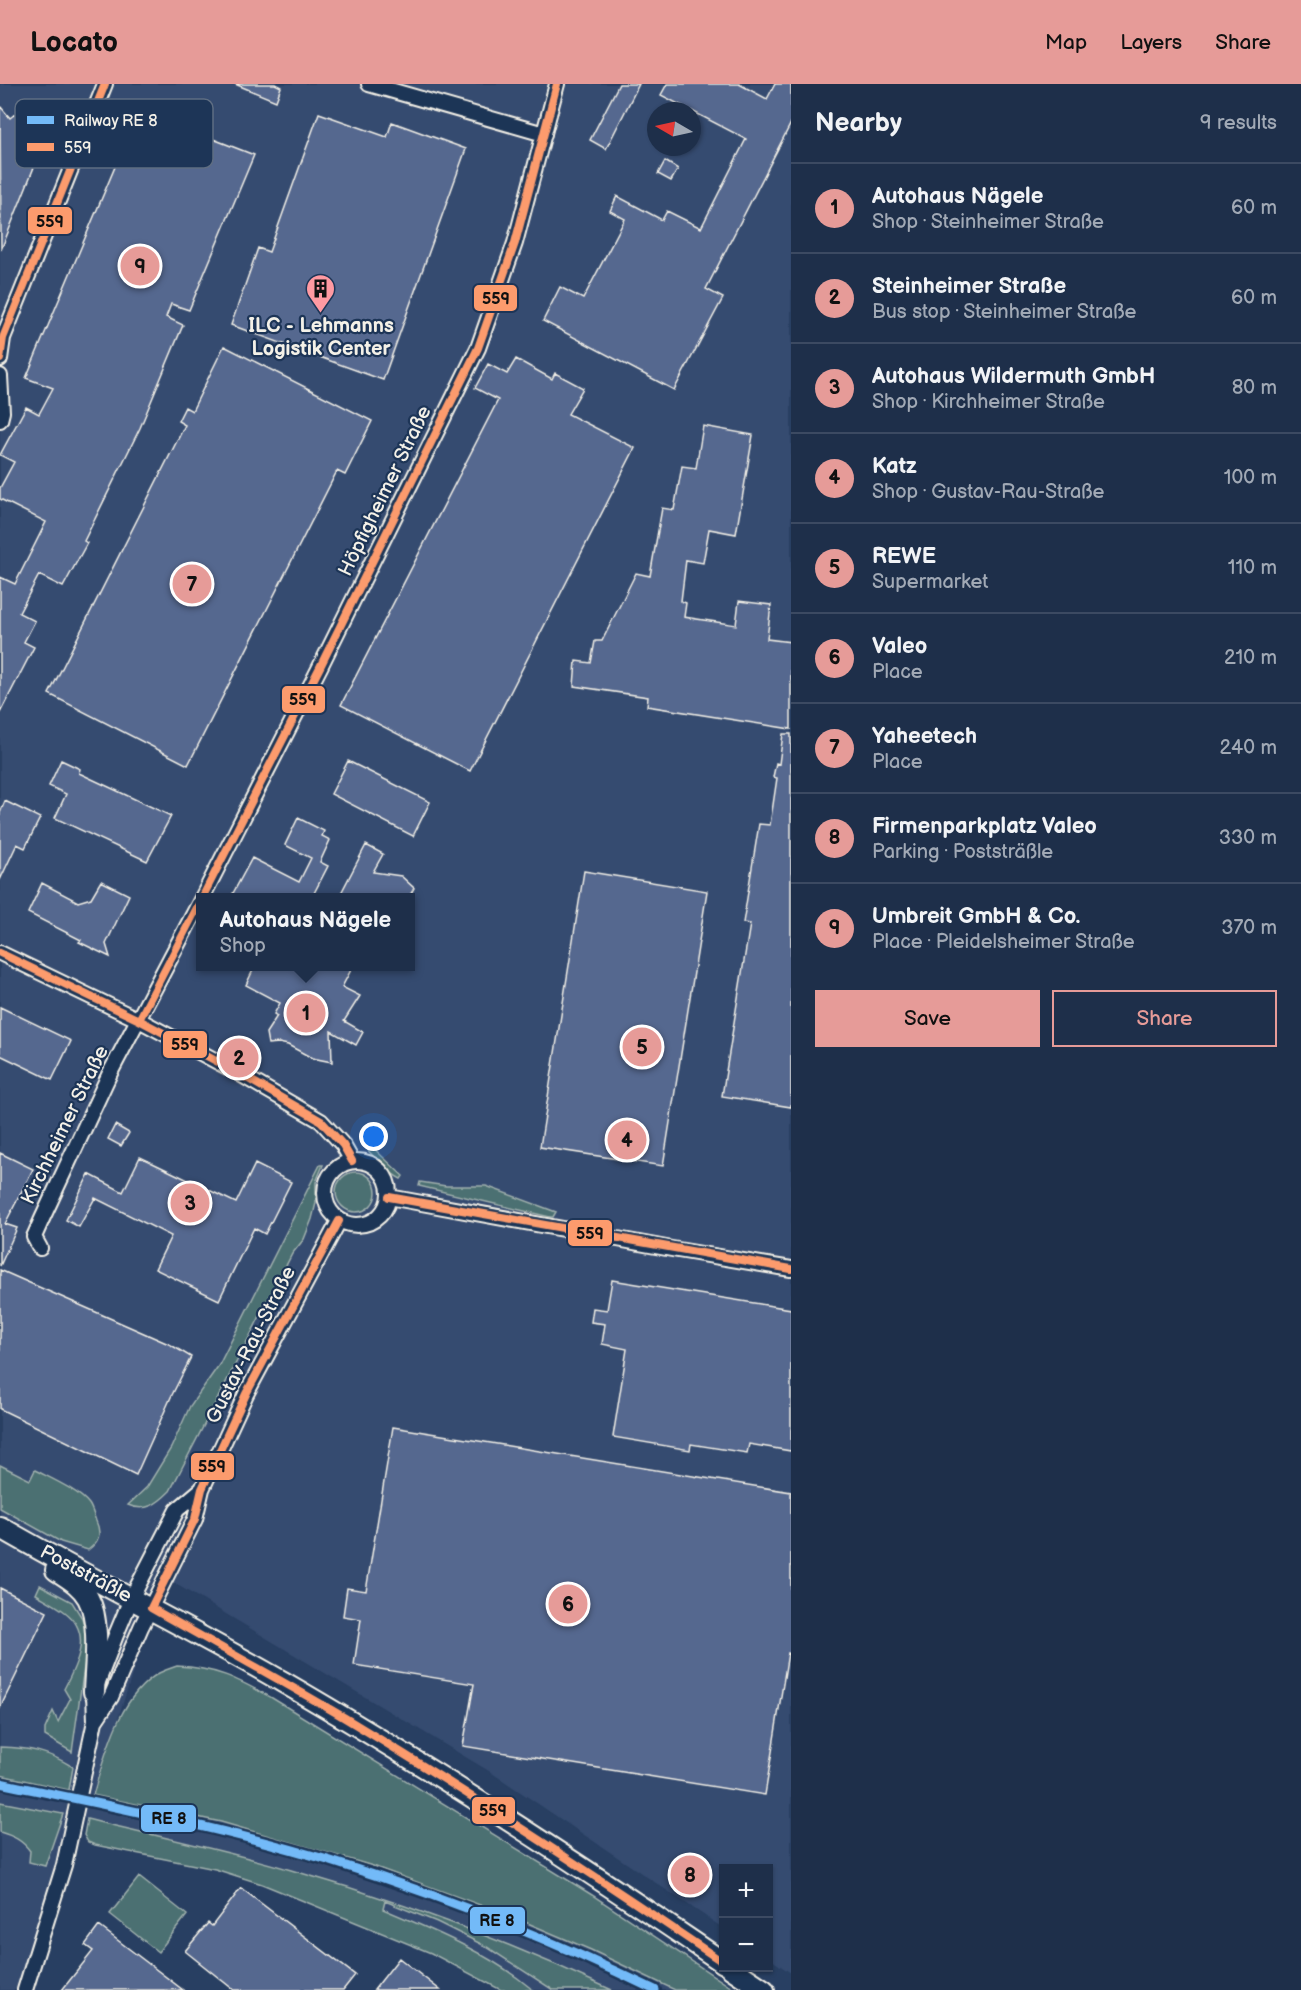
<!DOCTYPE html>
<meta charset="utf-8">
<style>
:root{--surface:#1e2f4a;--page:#2b3b54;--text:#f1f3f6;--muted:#a1a9b5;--line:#3c4a62;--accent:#e69b98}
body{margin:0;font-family:"Balsamiq Sans",sans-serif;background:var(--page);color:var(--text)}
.controls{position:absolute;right:18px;bottom:18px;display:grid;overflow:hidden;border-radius:0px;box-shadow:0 2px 4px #0004}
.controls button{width:54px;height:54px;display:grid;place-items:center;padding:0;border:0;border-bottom:2px solid var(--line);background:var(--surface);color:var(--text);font:30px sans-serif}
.compass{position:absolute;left:647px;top:18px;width:54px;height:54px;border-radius:50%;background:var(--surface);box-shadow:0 2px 4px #0004;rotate:279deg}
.you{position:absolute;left:374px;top:1053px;width:21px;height:21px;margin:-15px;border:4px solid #fff;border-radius:50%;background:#1a73e8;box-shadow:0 0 0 9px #1a73e833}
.badge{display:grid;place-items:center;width:39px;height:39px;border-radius:50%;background:var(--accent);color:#111;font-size:20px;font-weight:700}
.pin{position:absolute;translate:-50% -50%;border:3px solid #fff;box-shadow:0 2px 6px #0006}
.popup{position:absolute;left:196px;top:809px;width:219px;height:78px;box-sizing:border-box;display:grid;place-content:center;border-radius:0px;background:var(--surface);filter:drop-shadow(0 2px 4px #0005);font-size:20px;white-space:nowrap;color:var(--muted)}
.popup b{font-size:22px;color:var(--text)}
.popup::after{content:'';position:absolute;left:50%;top:100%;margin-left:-12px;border:12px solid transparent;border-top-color:var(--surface)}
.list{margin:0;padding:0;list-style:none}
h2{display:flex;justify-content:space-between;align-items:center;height:78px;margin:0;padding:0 24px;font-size:26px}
h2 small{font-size:20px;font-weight:400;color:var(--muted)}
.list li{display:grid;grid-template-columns:39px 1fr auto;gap:18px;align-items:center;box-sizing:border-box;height:90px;padding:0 24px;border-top:2px solid var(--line)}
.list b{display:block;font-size:22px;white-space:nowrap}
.list p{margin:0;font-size:20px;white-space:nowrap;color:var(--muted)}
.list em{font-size:20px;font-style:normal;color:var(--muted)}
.actions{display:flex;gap:12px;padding:18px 24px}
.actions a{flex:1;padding:14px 0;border:2px solid var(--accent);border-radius:0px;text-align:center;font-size:21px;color:var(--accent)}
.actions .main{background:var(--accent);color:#111}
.map{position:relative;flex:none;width:791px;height:1906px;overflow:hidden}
header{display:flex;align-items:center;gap:36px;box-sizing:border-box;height:84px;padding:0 30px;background:var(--accent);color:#111}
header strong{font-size:28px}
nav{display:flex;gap:33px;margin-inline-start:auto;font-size:21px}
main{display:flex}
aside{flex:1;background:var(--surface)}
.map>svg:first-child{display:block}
.built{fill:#354b70;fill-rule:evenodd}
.green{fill:#4b7072;stroke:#a0b0ad;stroke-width:1.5}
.building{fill:#54678f;stroke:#f4f1e8;stroke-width:1.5}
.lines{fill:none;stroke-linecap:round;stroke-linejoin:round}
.minor-casing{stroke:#f4f1e8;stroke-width:18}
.secondary-casing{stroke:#f4f1e8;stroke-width:24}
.minor{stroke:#1d3557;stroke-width:14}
.secondary{stroke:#1d3557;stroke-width:20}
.bus-1-casing{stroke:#1d3557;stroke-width:12}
.bus-1{stroke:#fc9b6d;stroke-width:8}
.rail-1-casing{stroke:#1d3557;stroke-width:14}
.rail-1{stroke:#73baf8;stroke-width:9}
.labels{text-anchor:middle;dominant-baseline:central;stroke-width:4.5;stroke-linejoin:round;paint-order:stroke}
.poi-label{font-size:20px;font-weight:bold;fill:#f4f1e8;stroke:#1d3557}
.street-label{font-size:20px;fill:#f4f1e8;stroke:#1d3557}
.key{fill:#1d3557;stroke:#5e6d82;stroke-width:1.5}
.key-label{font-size:16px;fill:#f4f1e8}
.line-badge{stroke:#1d3557;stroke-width:2}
.pale-badge-label{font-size:16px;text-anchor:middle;font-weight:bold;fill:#111}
</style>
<header>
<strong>Locato</strong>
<nav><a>Map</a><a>Layers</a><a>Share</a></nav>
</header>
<main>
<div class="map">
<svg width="791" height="1906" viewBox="0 0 791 1906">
<rect width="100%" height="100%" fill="#283f62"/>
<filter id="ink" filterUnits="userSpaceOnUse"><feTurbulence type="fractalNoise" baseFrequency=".0167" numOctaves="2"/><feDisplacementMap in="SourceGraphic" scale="12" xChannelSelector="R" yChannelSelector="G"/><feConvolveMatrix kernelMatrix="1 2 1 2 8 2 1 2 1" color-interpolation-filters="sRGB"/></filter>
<g filter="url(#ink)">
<path class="built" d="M0 0H791V1889L769 1874 768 1784H724L723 1844 489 1687 164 1493 93 1711 221 1738 373 1782 518 1835 591 1866 675 1906H612L581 1891 437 1834 292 1786 214 1765 65 1730 79 1746 24 1906H0ZM656 27H692V63H656ZM201 814H411V882H201Z
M385 1817 437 1838 487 1863 553 1906H533L483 1871 435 1847 382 1824Z"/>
<path class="green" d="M365 1056 403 1092 401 1095C390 1090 370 1070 363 1060Z
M320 1081H323L316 1098V1119L312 1135 304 1155 292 1170 170 1407C158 1419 146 1429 128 1421L147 1403 171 1364 190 1322 219 1281Z
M336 1108a20 20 0 1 1 40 0a20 20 0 1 1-40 0Z
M420 1098 446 1102H486L556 1128 553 1133H550L419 1102Z
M0 1381 30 1396 35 1386C50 1394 78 1406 89 1420 92 1424 94 1432 96 1437 102 1450 99 1458 88 1466L61 1458 0 1424Z
M40 1501 72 1518 82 1534 85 1545 86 1569 72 1668 45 1652V1645L53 1627 58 1638 70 1615 64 1605C77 1580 93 1549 65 1528 56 1521 46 1516 36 1510Z
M177 1582C218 1584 237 1595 272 1614L592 1811 735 1906H675L591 1866 518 1835 373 1782 221 1738 93 1711C106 1669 118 1613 159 1589 165 1586 171 1584 177 1582Z
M0 1663C31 1664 47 1667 73 1683L69 1706 0 1691Z
M0 1718 63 1730 45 1782 29 1778 30 1767C22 1756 13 1752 0 1748Z
M87 1735C155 1752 224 1766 291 1786 400 1817 509 1858 612 1906H553L487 1863 437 1838 385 1817 383 1825C435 1847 489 1869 533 1906H501L431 1869 262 1800 215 1785 95 1761 88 1758 84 1751Z
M139 1793 187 1831 158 1868 110 1830Z"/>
<path class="building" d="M235 0H275L281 3 276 17Z
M619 0H639L606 65 590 56Z
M667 0H739L767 15 775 0H791V39L706 205 723 214 674 306 543 237 560 203 583 215 625 135 610 127 617 112 662 136 667 127 701 144 746 55 661 11Z
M0 22 10 34 15 30 20 38 25 34 31 42 36 37 46 53 1 166Z
M191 23 196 34 190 46 254 71 189 226 171 220 166 233 183 241 140 344 84 457 87 459 63 503 39 491 19 529 35 537 24 558 34 563 0 629V493L15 500 46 438 0 415V404L14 378 0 371 26 323 39 330 53 304 26 294 139 26 174 39 179 27Z
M319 29 387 53 392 38 466 65 383 296 231 241 258 164 269 168Z
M665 77 678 85 671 97 658 90Z
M224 262 372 337 345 391 337 387 188 681 49 610 185 341 178 337 185 323 192 327Z
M516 275 552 295 555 289 583 304 568 330 635 364 470 687 341 621 498 316 475 304 488 280 507 290Z
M703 342 753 351 736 450 709 445 703 479 686 476 681 517 686 519 684 533 736 541 739 517 771 521 767 555 791 558V645L647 622 648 613 574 602 576 577 591 579 595 557H602L636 489 650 492 662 424 674 426 682 382 696 384Z
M783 650H791V1023L722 1012 750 840 743 839 759 740 770 741 777 694 773 693 776 679 779 680Z
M61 676 80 685 79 689 171 732 147 777 55 734 66 710 49 702Z
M348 677 430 718 413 752 331 710Z
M5 717 40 734 25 764 17 760 0 796V729Z
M298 734 324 747 322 752 330 756 320 778 328 782 312 813H231L252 774 299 798 311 774 285 761Z
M366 761 383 770 373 788 401 792 414 804 409 813H339Z
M584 787 707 807 663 1082 540 1063Z
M101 797 129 811 106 860 110 873 79 858 81 856 28 829 42 799 78 818 91 814Z
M255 882H353L342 903 360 912 344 937 363 948 356 961 331 947 332 978 312 974 288 961 279 959 268 960 266 949 277 932 274 930 280 919 246 901Z
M0 923 71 957 52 996 0 971Z
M115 1041 129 1049 121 1062 108 1055Z
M0 1069 33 1085 5 1140 17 1144 0 1182Z
M140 1073 236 1119 255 1080 291 1098 265 1150 254 1144 219 1216 155 1185 171 1152 95 1114 79 1143 66 1136 89 1090 123 1108Z
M0 1186 171 1261 191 1273 171 1313 136 1391 0 1325Z
M612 1196 791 1225V1367L749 1360 747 1369 691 1360 690 1366 613 1353 627 1265 602 1260 605 1240 591 1238 593 1224 607 1226Z
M393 1343 791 1408V1570L788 1569 765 1711 463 1662 474 1600 354 1581 361 1535 343 1532 347 1504 366 1507Z
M0 1504 47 1528 0 1624Z
M241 1804 355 1891 343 1906H234L185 1867 208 1839 212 1842Z
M99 1842 183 1906H62L93 1867 85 1861Z
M399 1874 440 1906H374Z"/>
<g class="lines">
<defs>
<path id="minor" d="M369 0 544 50
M0 275 3 254 105 0
M0 292 2 328 0 336
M202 814 320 583 478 264 515 159 557 0
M0 869 139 936 233 986 321 1037 343 1061 352 1077
M325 1109a32 32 0 1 1 64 0a32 32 0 1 1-64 0Z
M389 1113 672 1165 791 1185
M40 1164 34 1153 42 1135 110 989 201 816
M95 1637 111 1613 141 1543 195 1435 202 1405 246 1310 339 1137
M25 1906 64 1781 95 1637 94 1608 116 1551 131 1515 177 1426 202 1405"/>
<path id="secondary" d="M0 1443C93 1497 190 1544 283 1598 434 1685 580 1781 724 1879
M56 1486C68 1494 81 1501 88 1514 101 1537 95 1582 94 1608
M731 1884 764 1906"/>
</defs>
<use href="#minor" class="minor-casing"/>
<use href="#secondary" class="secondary-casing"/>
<use href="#minor" class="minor"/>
<use href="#secondary" class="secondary"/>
<defs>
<path id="bus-1" d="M0 275 3 254 105 0
M202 814 320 583 478 264 515 159 557 0
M0 869 139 936 233 986 321 1037 343 1061 352 1077
M139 936 201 816
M389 1113 791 1185
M339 1137 246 1310 202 1405 195 1435 151 1524C216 1561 281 1596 345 1634 474 1712 599 1794 724 1879"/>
</defs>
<use href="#bus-1" class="bus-1-casing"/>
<use href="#bus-1" class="bus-1"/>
<defs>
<path id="rail-1" d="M0 1699C111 1722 223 1744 331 1777 443 1812 550 1855 655 1906"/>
</defs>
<use href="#rail-1" class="rail-1-casing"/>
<use href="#rail-1" class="rail-1"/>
</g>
</g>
<defs>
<symbol id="building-pin" viewBox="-11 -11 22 30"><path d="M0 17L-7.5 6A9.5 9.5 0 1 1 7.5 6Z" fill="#ff9aa2" stroke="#1d3557"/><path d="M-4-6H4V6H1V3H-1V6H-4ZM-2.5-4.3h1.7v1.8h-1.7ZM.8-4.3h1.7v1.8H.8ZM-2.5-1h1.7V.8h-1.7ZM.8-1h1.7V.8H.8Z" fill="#111"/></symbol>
</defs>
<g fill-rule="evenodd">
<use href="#building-pin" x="304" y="188" width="33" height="45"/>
</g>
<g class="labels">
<g class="poi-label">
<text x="321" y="242">ILC - Lehmanns<tspan x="321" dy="23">Logistik Center</tspan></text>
</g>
<g class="street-label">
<text transform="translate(385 407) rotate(-64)">Höpfigheimer Straße</text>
<text transform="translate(65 1041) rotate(-64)">Kirchheimer Straße</text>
<text transform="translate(251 1261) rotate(-63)">Gustav-Rau-Straße</text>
<text transform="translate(86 1490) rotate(28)">Poststräßle</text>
</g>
</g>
<rect x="15" y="15" width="198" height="69" rx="9" class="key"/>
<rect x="27" y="32" width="27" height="8" fill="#73baf8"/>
<rect x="27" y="59" width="27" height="8" fill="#fc9b6d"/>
<g class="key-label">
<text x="64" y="42">Railway RE 8</text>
<text x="64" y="69">559</text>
</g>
<g class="line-badge">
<rect x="27" y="122" width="46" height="29" rx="6" fill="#fc9b6d"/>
<rect x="473" y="200" width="45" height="28" rx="6" fill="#fc9b6d"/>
<rect x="281" y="601" width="45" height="29" rx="6" fill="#fc9b6d"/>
<rect x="162" y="946" width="46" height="29" rx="6" fill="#fc9b6d"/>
<rect x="567" y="1135" width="46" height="28" rx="6" fill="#fc9b6d"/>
<rect x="190" y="1368" width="45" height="29" rx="6" fill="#fc9b6d"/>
<rect x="471" y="1712" width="45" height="29" rx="6" fill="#fc9b6d"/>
<rect x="140" y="1720" width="57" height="29" rx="6" fill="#73baf8"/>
<rect x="469" y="1822" width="57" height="29" rx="6" fill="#73baf8"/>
</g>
<g class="pale-badge-label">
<text x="50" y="143">559</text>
<text x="496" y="220">559</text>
<text x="303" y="621">559</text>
<text x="185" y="966">559</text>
<text x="590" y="1155">559</text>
<text x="212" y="1388">559</text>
<text x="493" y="1732">559</text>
<text x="169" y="1740">RE 8</text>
<text x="497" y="1842">RE 8</text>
</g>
</svg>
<div class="controls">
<button>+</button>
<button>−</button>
</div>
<svg class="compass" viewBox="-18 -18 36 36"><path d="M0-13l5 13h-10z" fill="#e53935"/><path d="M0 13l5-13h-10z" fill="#a1a9b5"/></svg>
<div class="you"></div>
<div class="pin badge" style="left:306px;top:929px">1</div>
<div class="popup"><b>Autohaus Nägele</b>Shop</div>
<div class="pin badge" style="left:239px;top:974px">2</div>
<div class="pin badge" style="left:190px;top:1119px">3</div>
<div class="pin badge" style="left:627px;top:1056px">4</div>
<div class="pin badge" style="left:642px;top:963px">5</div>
<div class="pin badge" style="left:568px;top:1520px">6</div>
<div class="pin badge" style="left:192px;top:500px">7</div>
<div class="pin badge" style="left:690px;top:1791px">8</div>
<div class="pin badge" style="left:140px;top:182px">9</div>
</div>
<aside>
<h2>Nearby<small>9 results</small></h2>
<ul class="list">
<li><span class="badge">1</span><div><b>Autohaus Nägele</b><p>Shop · Steinheimer Straße</p></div><em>60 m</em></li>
<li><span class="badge">2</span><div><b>Steinheimer Straße</b><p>Bus stop · Steinheimer Straße</p></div><em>60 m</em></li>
<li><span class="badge">3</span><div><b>Autohaus Wildermuth GmbH</b><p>Shop · Kirchheimer Straße</p></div><em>80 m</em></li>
<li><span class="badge">4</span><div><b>Katz</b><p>Shop · Gustav-Rau-Straße</p></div><em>100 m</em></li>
<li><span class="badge">5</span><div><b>REWE</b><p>Supermarket</p></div><em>110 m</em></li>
<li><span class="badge">6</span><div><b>Valeo</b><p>Place</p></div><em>210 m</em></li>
<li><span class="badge">7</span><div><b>Yaheetech</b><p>Place</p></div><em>240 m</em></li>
<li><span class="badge">8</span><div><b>Firmenparkplatz Valeo</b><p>Parking · Poststräßle</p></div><em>330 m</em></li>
<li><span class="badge">9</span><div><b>Umbreit GmbH &amp; Co.</b><p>Place · Pleidelsheimer Straße</p></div><em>370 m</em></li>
</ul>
<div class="actions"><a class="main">Save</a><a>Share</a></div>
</aside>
</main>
